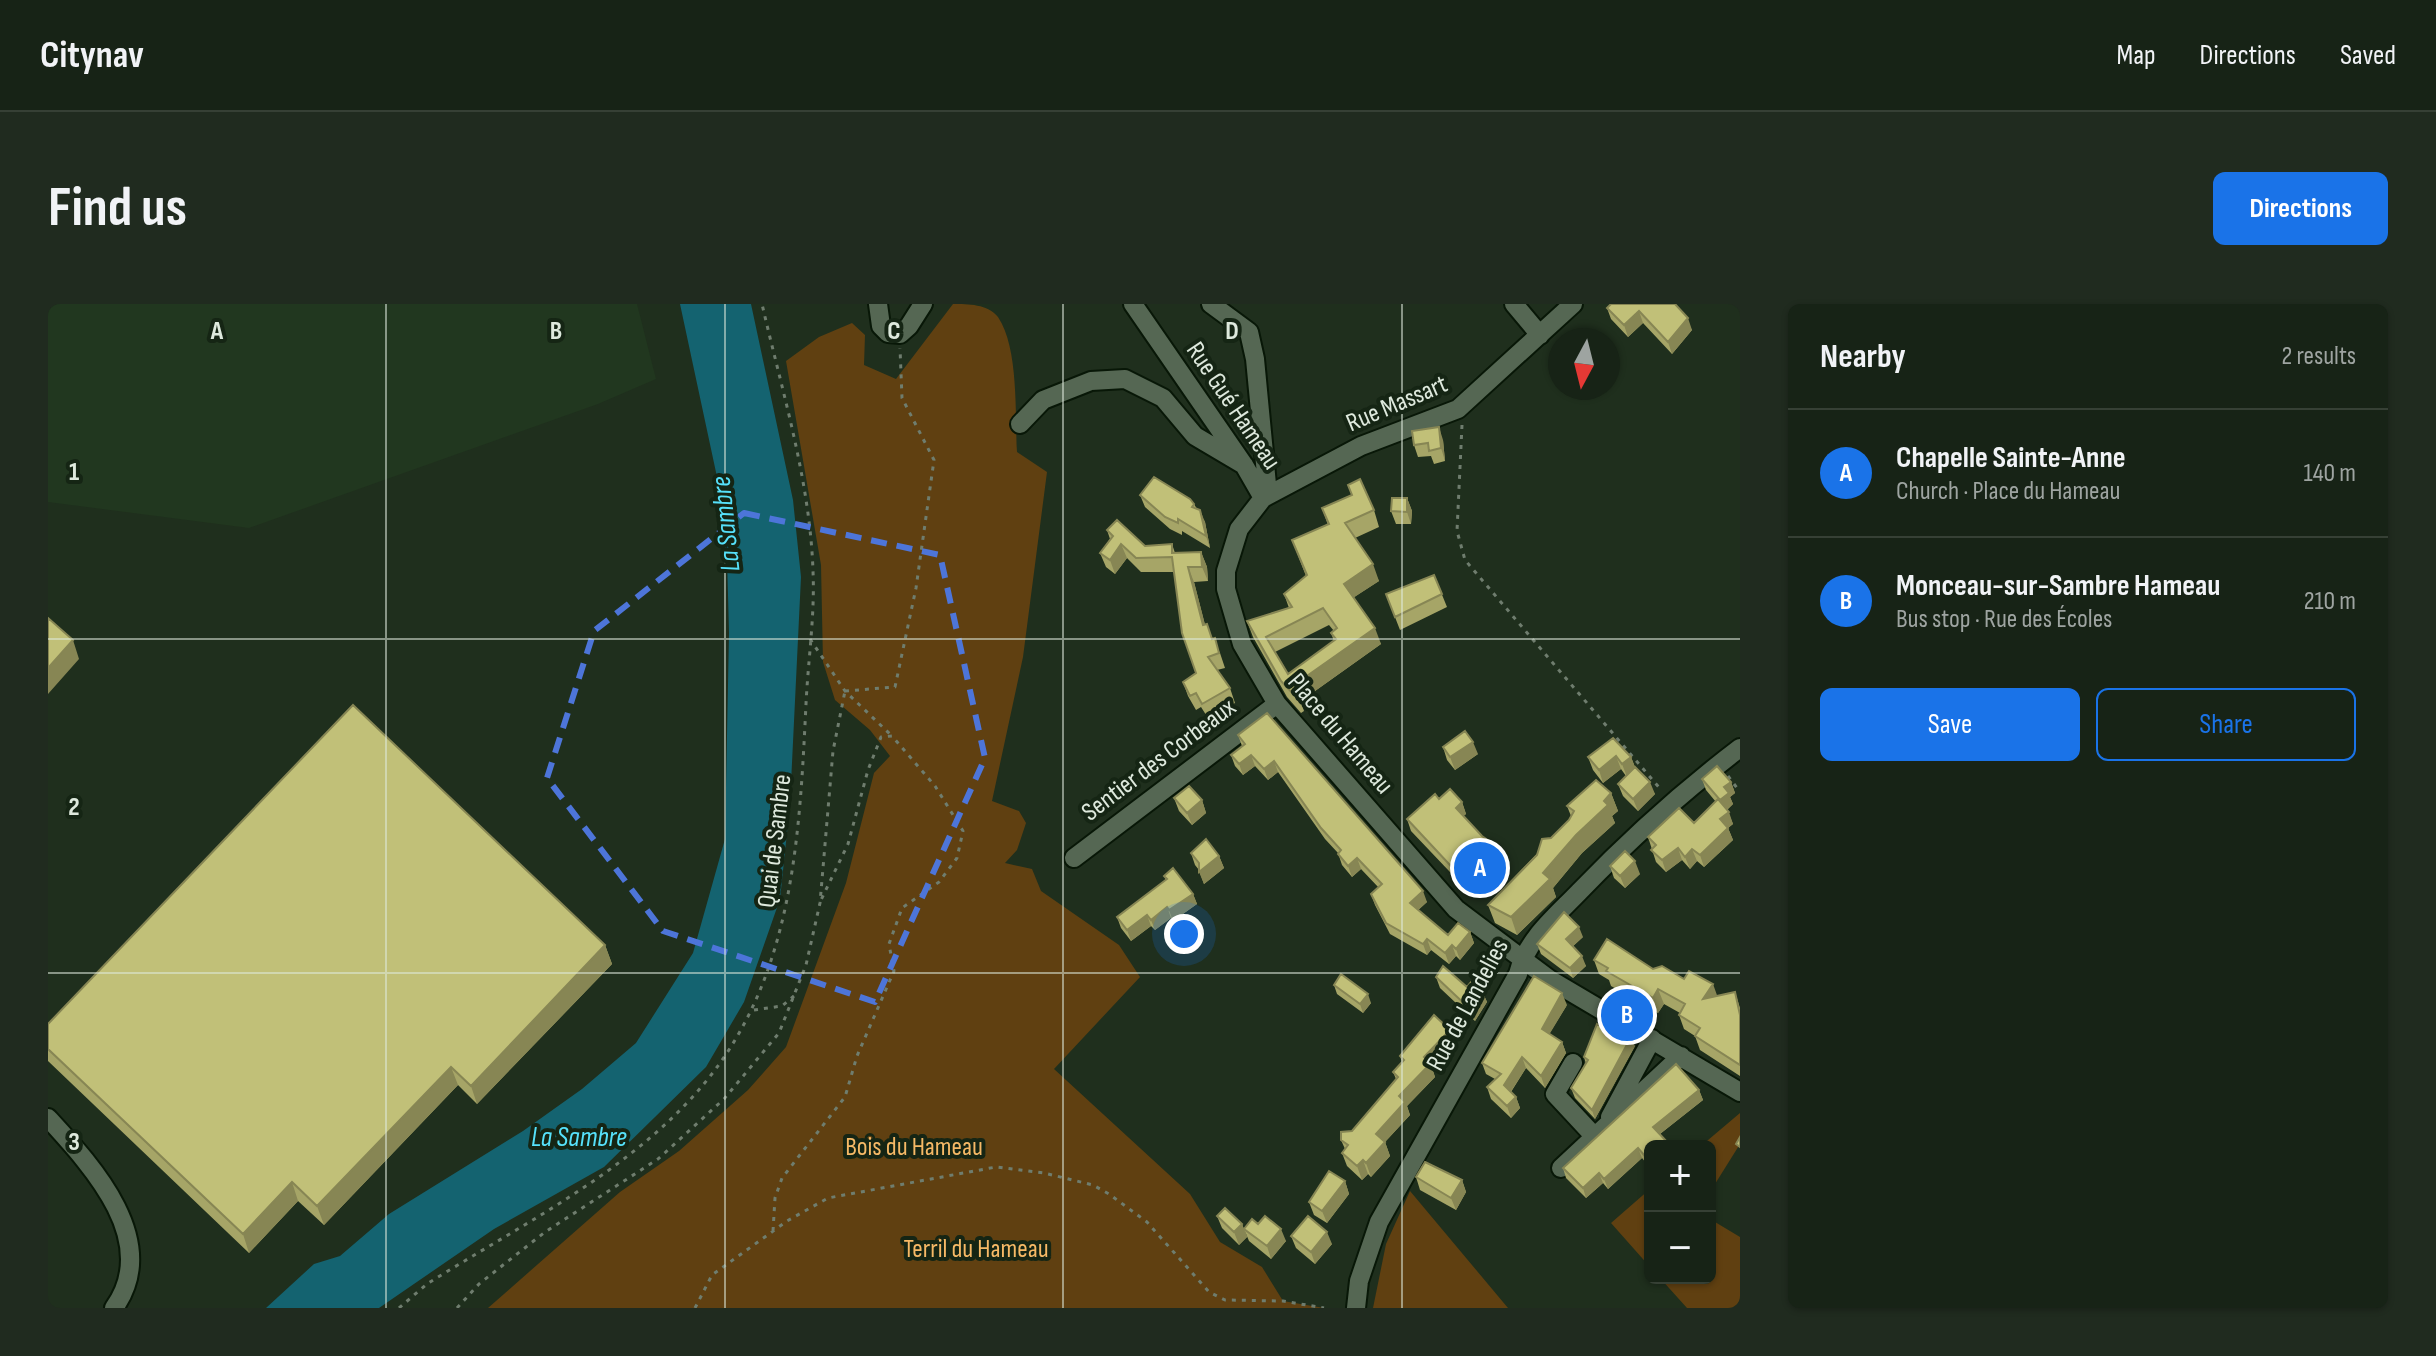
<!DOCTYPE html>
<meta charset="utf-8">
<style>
:root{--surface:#172316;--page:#202b1f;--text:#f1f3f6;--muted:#9ea4a1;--line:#364035;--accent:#1a73e8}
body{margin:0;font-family:"Sofia Sans Condensed",sans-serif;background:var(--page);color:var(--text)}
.controls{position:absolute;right:24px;bottom:24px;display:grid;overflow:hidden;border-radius:12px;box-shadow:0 2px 6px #0004}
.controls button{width:72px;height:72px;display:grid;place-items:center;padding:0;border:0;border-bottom:2px solid var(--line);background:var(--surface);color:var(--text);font:40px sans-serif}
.compass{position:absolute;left:1500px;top:24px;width:72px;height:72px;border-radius:50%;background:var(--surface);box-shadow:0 2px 6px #0004;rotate:187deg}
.you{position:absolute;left:1136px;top:630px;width:28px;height:28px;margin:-20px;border:6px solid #fff;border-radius:50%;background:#1a73e8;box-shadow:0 0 0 12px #1a73e833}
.badge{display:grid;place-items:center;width:52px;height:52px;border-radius:50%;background:var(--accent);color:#fff;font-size:26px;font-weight:700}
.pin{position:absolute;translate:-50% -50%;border:4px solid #fff;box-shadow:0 2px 8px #0006}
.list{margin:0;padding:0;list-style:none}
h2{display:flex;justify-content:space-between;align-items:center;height:104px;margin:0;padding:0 32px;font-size:34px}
h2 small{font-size:26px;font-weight:400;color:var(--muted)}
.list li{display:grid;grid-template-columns:52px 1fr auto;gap:24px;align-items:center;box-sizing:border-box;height:128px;padding:0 32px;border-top:2px solid var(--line)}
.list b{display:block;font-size:30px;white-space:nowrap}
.list p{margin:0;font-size:26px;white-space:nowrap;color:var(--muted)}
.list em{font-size:26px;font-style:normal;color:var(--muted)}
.actions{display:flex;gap:16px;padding:24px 32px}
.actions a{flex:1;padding:18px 0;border:2px solid var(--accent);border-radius:12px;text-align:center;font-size:28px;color:var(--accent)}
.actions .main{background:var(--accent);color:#fff}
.map{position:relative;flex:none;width:1692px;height:1004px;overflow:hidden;border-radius:12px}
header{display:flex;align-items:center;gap:48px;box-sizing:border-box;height:112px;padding:0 40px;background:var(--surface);border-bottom:2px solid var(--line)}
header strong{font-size:38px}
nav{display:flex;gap:44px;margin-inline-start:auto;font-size:28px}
.intro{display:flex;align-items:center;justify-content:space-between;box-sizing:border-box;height:192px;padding:0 48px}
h1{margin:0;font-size:56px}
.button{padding:20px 36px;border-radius:12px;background:var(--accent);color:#fff;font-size:28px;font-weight:700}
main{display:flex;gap:48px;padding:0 48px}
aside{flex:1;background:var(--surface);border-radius:12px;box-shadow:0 2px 6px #0004}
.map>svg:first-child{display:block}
.built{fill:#21371f}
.green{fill:#604011}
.water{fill:#146370}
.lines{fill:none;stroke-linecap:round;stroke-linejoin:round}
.minor-casing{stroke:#081707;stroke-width:22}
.path{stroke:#6f7d6e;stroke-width:3;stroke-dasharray:4 6;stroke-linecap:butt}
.minor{stroke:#556753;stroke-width:18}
.wall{fill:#a6a567;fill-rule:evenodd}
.shaded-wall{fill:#878654}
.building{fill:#c1c078;stroke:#878654;stroke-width:2;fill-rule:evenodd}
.marked{fill:none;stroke:#4d75d9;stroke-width:6;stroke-dasharray:16 10;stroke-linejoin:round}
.grid{fill:none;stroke:#dee9dd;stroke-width:2;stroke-opacity:0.55}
.labels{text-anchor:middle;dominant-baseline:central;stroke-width:8;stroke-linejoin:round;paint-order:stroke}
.street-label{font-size:26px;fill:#dee9dd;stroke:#152514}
.park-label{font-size:26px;fill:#f6b966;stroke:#152514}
.water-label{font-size:28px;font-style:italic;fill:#56e1fa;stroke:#152514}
.grid-label{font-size:26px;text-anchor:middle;font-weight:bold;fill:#dee9dd;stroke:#152514;stroke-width:8;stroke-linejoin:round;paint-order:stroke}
</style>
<header>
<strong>Citynav</strong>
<nav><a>Map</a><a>Directions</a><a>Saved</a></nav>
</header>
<div class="intro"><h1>Find us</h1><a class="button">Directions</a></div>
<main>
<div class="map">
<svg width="1692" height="1004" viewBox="0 0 1692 1004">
<rect width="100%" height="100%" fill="#1f2f1d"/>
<path class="built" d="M0 0H589L608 75 550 100 201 224 0 198Z"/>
<path class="green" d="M905 0C920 0 940 0 950 13 971 44 967 111 969 148L999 168 975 353 944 497 971 507 978 519 969 546 957 559 984 565 993 587 1071 641 1092 673 1006 765 1142 890 1172 938 1214 963 1235 997 1276 1004H440L572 888 631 847 700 786 738 743 798 579 826 469 842 452 822 426 787 396 775 358 773 261 738 57 771 33 804 19 817 31 816 61 848 75Z
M1692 809V840L1662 888V842H1653Z
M1602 885V963L1563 919Z
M1362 887 1460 1004H1325L1338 940Z
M1662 915 1692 933V1004H1639L1612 974H1662Z"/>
<path class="water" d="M632 0H703L745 196 753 273 742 500 732 595 696 698 658 763 556 863 446 925 331 1004H218L266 960 292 952 341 910 475 827 534 785 588 739 645 649 677 535 681 329 678 215Z"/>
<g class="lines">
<defs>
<path id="minor" d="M830 0 833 22 840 29 852 30 861 22 875 0
M1085 0 1196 161 1215 194
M1163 0 1201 28 1207 55 1220 191
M1466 0 1492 31
M1525 0 1410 105 1313 142 1215 194 1191 225 1178 267V285L1194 340 1229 400 1408 605 1501 675 1692 788
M972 120 995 96 1043 77 1077 75 1115 94 1147 132 1196 161
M1026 554 1229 400
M1525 759 1507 790 1547 833
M1562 813 1604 735
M0 814C44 862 114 937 66 1004
M1513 864 1633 752
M1308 1004 1311 977 1331 918 1470 670C1479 635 1507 613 1531 588 1582 535 1634 488 1692 444"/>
</defs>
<use href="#minor" class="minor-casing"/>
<path class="path" d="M1414 121 1409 227 1417 256 1614 487
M762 335 797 387 844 432
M797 387 847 383 868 284 886 156 854 94 852 44
M1680 472 1692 488
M706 706 734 702 746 692
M725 927 727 894 734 874 797 793 809 752 846 667 841 640 854 604 891 578 909 554 915 527 887 482 844 432 833 433 820 466 800 540 773 596
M351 1004 379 980C466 925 565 876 637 801 744 691 751 545 758 400 760 357 767 311 765 267 762 177 734 87 714 0
M409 1004 431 980 497 928 610 855 676 795 731 729 758 661 772 599 785 447 797 387
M647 1004 664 971 739 917 780 894 948 863 996 869 1045 881 1061 890 1099 918 1161 988 1177 996 1235 997 1276 1004"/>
<use href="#minor" class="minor"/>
</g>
<path class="wall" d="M1627 0 1644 26 1624 50 1595 19 1580 33 1563 15 1559 4Z
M1395 136 1397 157 1386 160 1383 152 1370 153 1366 141Z
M1300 181 1326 206 1331 223 1307 234 1331 277 1306 293 1333 340 1253 397 1256 407 1253 409 1239 393 1205 333 1199 317 1241 304 1236 290 1258 272 1244 236 1280 221 1274 204 1304 191ZM1281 321 1286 327 1283 329 1286 337 1240 370 1227 348Z
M1092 191 1146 200 1157 218 1162 244 1134 227V231L1122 225 1097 203Z
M1359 194 1364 207 1363 220H1348L1343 207Z
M1059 226 1097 242 1124 240 1127 249 1153 248 1159 263 1160 277 1146 278 1157 321 1172 349 1177 364 1169 366 1182 384 1187 399 1160 414 1153 403 1148 406 1140 392 1135 378 1148 369 1126 268H1093L1079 254 1067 270 1058 263 1052 249 1062 235Z
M1386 271 1399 303 1352 326 1338 290Z
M1219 409 1379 598 1370 606 1400 631 1422 628 1426 639 1412 656 1408 652 1401 660 1383 646 1379 651 1342 630 1327 601 1323 590 1331 584 1313 565 1304 573 1294 561 1290 549 1277 535 1230 468 1220 476 1207 462 1195 471 1187 462 1183 451 1194 442 1190 431Z
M1395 443 1430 450 1407 466 1399 456Z
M1540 453H1583L1587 463 1607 490 1590 507 1575 492 1570 480 1578 472 1573 465 1555 479 1545 466Z
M1654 475 1683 478 1687 489 1682 493 1685 500 1679 506 1685 520 1680 524 1685 536 1656 563 1649 557 1642 565 1634 556 1618 568 1608 558 1600 533 1646 519 1668 498 1658 486Z
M1563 489 1570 507 1564 512 1567 519 1534 549 1505 584 1508 593 1469 631 1447 619 1440 601 1521 516 1523 512 1519 502Z
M1126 494 1154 496 1158 509 1144 521 1131 507Z
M1391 495 1414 498 1418 510 1415 512 1455 556 1420 587 1363 527 1359 515Z
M1143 549 1171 552 1176 564 1156 580 1151 566 1147 561Z
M1562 562 1592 570 1577 584 1566 574Z
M1116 572 1145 590 1149 600 1125 617 1123 614 1107 626 1103 622 1083 637 1073 624 1069 613 1118 576Z
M1535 633 1525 642 1538 662 1525 674 1493 650 1489 640Z
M557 641 564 660 429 800 410 781 276 921 250 897 201 949 0 757V720Z
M1546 656 1605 665 1636 675 1669 692 1687 688 1692 704V772L1652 746 1647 732 1636 725 1631 711 1632 709 1616 700 1610 709 1563 682 1561 676 1551 670Z
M1388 673 1419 683 1434 687 1439 698 1427 717 1392 684Z
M1286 681 1323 699 1315 709 1289 690Z
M1519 701 1501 730 1514 738 1518 749 1497 784 1478 764 1463 788 1468 793 1472 804 1463 814 1443 795 1439 783 1447 775 1438 770 1434 759Z
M1407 739 1384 764 1387 773 1359 802 1362 811 1337 838 1342 852 1323 873 1320 870 1314 876 1299 862 1294 849 1297 845 1293 836 1304 827 1348 775 1345 768 1354 758 1352 752Z
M1587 742 1547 815 1527 794 1523 784 1538 760 1536 753Z
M1651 786 1655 796 1612 830 1602 842V864L1594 854 1560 885 1555 879 1538 894 1518 874 1515 864Z
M1368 873 1414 876 1418 888 1408 906 1372 886Z
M1297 877 1301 890 1279 919 1266 911 1261 898Z
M1169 912 1194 920 1199 933 1191 941 1174 924Z
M1210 920 1238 937 1223 955 1201 937 1196 925Z
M1243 932 1284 940 1267 960 1248 944Z"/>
<path class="shaded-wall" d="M1591 7 1595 19 1580 33 1576 21Z
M1640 14 1644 26 1624 50 1620 38Z
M1391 123 1395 136 1397 157 1393 144Z
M1359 194 1364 207 1363 220 1359 208Z
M1152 206 1157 218 1162 244 1158 232Z
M1073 240 1079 254 1067 270 1062 256Z
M1153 248 1159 263 1160 277 1154 263Z
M1325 260 1331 277 1302 296 1296 280Z
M1140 263 1146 278 1161 336 1155 321Z
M1327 324 1333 340 1253 397 1246 381Z
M25 336 31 355 0 390V364Z
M1425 438 1430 450 1407 466 1402 453Z
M1203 451 1207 462 1195 471 1191 460Z
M1568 452 1573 465 1555 479 1551 466Z
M1583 453 1588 466 1579 473 1574 460Z
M1226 457 1230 468 1220 476 1216 465Z
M1602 478 1607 490 1590 507 1585 495Z
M1683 478 1687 489 1682 493 1685 500 1676 508 1672 496 1676 483Z
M1563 489 1570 507 1564 512 1567 519 1534 549 1505 584 1508 593 1469 631 1463 613 1495 569Z
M1154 496 1158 509 1144 521 1139 509Z
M1414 498 1418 510 1412 515 1408 504Z
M1681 508 1685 520 1676 527 1672 515Z
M1680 524 1685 536 1656 563 1652 551Z
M1451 544 1455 556 1420 587 1415 575Z
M1630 544 1634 556 1618 568 1614 556Z
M1644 545 1649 557 1642 565 1637 553Z
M1171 552 1176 564 1156 580 1151 568Z
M1309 554 1313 565 1304 573 1300 562Z
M1587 557 1592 570 1577 584 1572 572Z
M1375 587 1379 598 1366 610 1362 599Z
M1145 590 1149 600 1125 617 1121 606Z
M1119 603 1123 614 1107 626 1103 616Z
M1099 611 1103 622 1083 637 1079 626Z
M1531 623 1535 633 1522 645 1518 635Z
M1422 628 1426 639 1412 656 1408 645Z
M1379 635 1383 646 1379 651 1375 640Z
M557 641 564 660 429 800 423 782Z
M1404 641 1408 652 1401 660 1397 649Z
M1534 652 1538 662 1525 674 1522 664Z
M1665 680 1670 694 1655 695Z
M1610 685 1616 700 1610 709 1605 694Z
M1434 687 1439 698 1427 717 1423 706Z
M1514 689 1519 701 1498 736 1494 725Z
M1320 690 1323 699 1315 709 1312 700Z
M1402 726 1407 739 1384 764 1387 773 1359 802 1362 811 1337 838 1342 852 1323 873 1318 859 1328 830 1376 753Z
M1583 733 1587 742 1547 815 1544 806Z
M1514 738 1518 749 1497 784 1493 772Z
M1474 753 1478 764 1460 792 1456 781Z
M403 763 410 781 276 921 269 902Z
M1651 786 1655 796 1608 833 1605 823Z
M1468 793 1472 804 1463 814 1459 802Z
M1590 844 1594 854 1560 885 1556 875Z
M1315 856 1320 870 1314 876 1309 862Z
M1551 869 1555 879 1538 894 1535 884Z
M1414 876 1418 888 1408 906 1403 894Z
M1297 877 1301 890 1279 919 1274 907Z
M244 878 250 897 201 949 195 930Z
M1194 920 1199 933 1191 941 1186 928Z
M1233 925 1238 937 1223 955 1219 942Z
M1279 928 1284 940 1267 960 1263 948Z"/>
<path class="building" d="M1563 0H1627L1640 14 1620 38 1591 7 1576 21 1559 4Z
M1391 123 1393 144 1381 147 1380 139 1366 141 1364 127Z
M1106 173 1142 195 1146 200 1144 203 1152 206 1158 232 1130 215V219L1117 213 1092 191Z
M1312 175 1326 206 1297 219 1325 260 1296 280 1327 324 1246 381 1250 390 1247 392 1233 377 1199 317 1244 303 1236 290 1259 271 1244 236 1281 220 1274 204 1304 191 1300 181ZM1275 304 1289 324 1283 329 1288 335 1240 370 1218 333Z
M1344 194H1359V208L1343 207Z
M1069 216 1097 242 1124 240V249L1153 248 1154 263H1140L1155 321 1159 320 1164 335 1167 334 1171 349 1160 353 1182 384 1154 400 1148 389 1142 392 1135 378 1148 369 1134 329 1124 253 1088 254 1073 240 1062 256 1052 249 1065 232 1059 226Z
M1386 271 1394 290 1347 313 1338 290Z
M0 314 25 336 0 364Z
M305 401 557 641 423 782 403 763 269 902 244 878 195 930 0 745V720Z
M1219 409 1375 587 1362 599 1400 631 1410 619 1422 628 1408 645 1404 641 1397 649 1379 635 1375 640 1338 619 1323 590 1334 580 1309 554 1300 562 1290 550 1293 546 1273 524 1226 457 1216 465 1203 451 1191 460 1183 451 1197 440 1190 431Z
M1417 427 1425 438 1402 453 1395 443Z
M1565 434 1583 453 1574 460 1568 452 1551 466 1540 453Z
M1669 462 1683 478 1676 483 1681 489 1672 496 1654 475Z
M1587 463 1602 478 1585 495 1570 480Z
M1548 476 1563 489 1556 497 1560 501 1528 531 1495 569 1502 575 1463 613 1440 601 1489 551 1494 535 1503 534 1521 516 1526 507 1519 502Z
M1141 482 1154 496 1139 509 1126 494Z
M1402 485 1414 498 1408 504 1434 532 1451 544 1415 575 1359 515 1387 490 1391 495Z
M1670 495 1681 508 1672 515 1680 524 1652 551 1644 545 1637 553 1630 544 1614 556 1603 546 1608 541 1600 533 1631 504 1646 519Z
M1158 535 1171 552 1151 568V559L1143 549Z
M1577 547 1587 557 1572 572 1562 562Z
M1125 564 1145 590 1121 606 1119 603 1103 616 1099 611 1079 626 1069 613 1119 575 1116 572Z
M1516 608 1531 623 1518 635 1534 652 1522 664 1489 640Z
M1559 635 1605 665 1614 662 1636 675 1641 667 1665 680 1655 695 1687 688 1692 711V761L1647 732 1652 724 1631 711 1637 700 1610 685 1605 694 1558 667 1560 664 1546 656Z
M1395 662 1419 683 1424 677 1434 687 1423 706 1388 673Z
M1293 670 1320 690 1312 700 1286 681Z
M1486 672 1514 689 1494 725 1514 738 1493 772 1474 753 1456 781 1468 793 1459 802 1439 783 1453 770 1434 759Z
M1386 711 1402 726 1376 753 1383 759 1351 792 1357 798 1328 830 1337 838 1318 859 1315 856 1309 862 1294 849 1300 841 1293 836V828L1304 827 1350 773 1345 768 1356 756 1352 752Z
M1549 720 1559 726 1562 720 1583 733 1544 806 1523 784 1540 756 1536 753Z
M1628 760 1651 786 1605 823 1622 841 1602 842V858L1590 844 1556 875 1551 869 1535 884 1515 864Z
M1692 833V843L1688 840Z
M1377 858 1414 876 1403 894 1368 873Z
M1281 867 1297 877 1274 907 1261 898Z
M1177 904 1194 920 1186 928 1169 912Z
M1217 912 1233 925 1219 942 1196 925 1204 915 1210 920Z
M1260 912 1279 928 1263 948 1243 932Z"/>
<path class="marked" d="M696 209 892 251 937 454 827 698 615 627 499 474 546 327Z"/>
<path class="grid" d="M338 0V1004M677 0V1004M1015 0V1004M1354 0V1004M0 335H1692M0 669H1692"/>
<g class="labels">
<g class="street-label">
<text transform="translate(1349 100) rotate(-23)">Rue Massart</text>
<text transform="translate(1185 102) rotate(56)">Rue Gué Hameau</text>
<text transform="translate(1292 430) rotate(50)">Place du Hameau</text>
<text transform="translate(1111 456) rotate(-37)">Sentier des Corbeaux</text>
<text transform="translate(727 537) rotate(-83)">Quai de Sambre</text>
<text transform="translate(1420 701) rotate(-62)">Rue de Landelies</text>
</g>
<g class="park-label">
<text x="866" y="843">Bois du Hameau</text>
<text x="928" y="945">Terril du Hameau</text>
</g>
<g class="water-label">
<text transform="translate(678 220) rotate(-96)">La Sambre</text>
<text x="531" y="833">La Sambre</text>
</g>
</g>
<g class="grid-label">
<text x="169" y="35">A</text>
<text x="508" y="35">B</text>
<text x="846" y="35">C</text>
<text x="1184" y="35">D</text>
<text x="26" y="176">1</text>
<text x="26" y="511">2</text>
<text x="26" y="846">3</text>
</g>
</svg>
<div class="controls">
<button>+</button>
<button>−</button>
</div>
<svg class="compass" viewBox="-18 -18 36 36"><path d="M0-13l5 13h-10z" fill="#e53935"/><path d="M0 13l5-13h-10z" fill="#9ea4a1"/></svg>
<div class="you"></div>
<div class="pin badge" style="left:1432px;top:564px">A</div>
<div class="pin badge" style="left:1579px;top:711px">B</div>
</div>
<aside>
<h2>Nearby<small>2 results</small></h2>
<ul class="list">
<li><span class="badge">A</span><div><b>Chapelle Sainte-Anne</b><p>Church · Place du Hameau</p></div><em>140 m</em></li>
<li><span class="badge">B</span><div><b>Monceau-sur-Sambre Hameau</b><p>Bus stop · Rue des Écoles</p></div><em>210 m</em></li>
</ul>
<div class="actions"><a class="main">Save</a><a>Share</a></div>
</aside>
</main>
